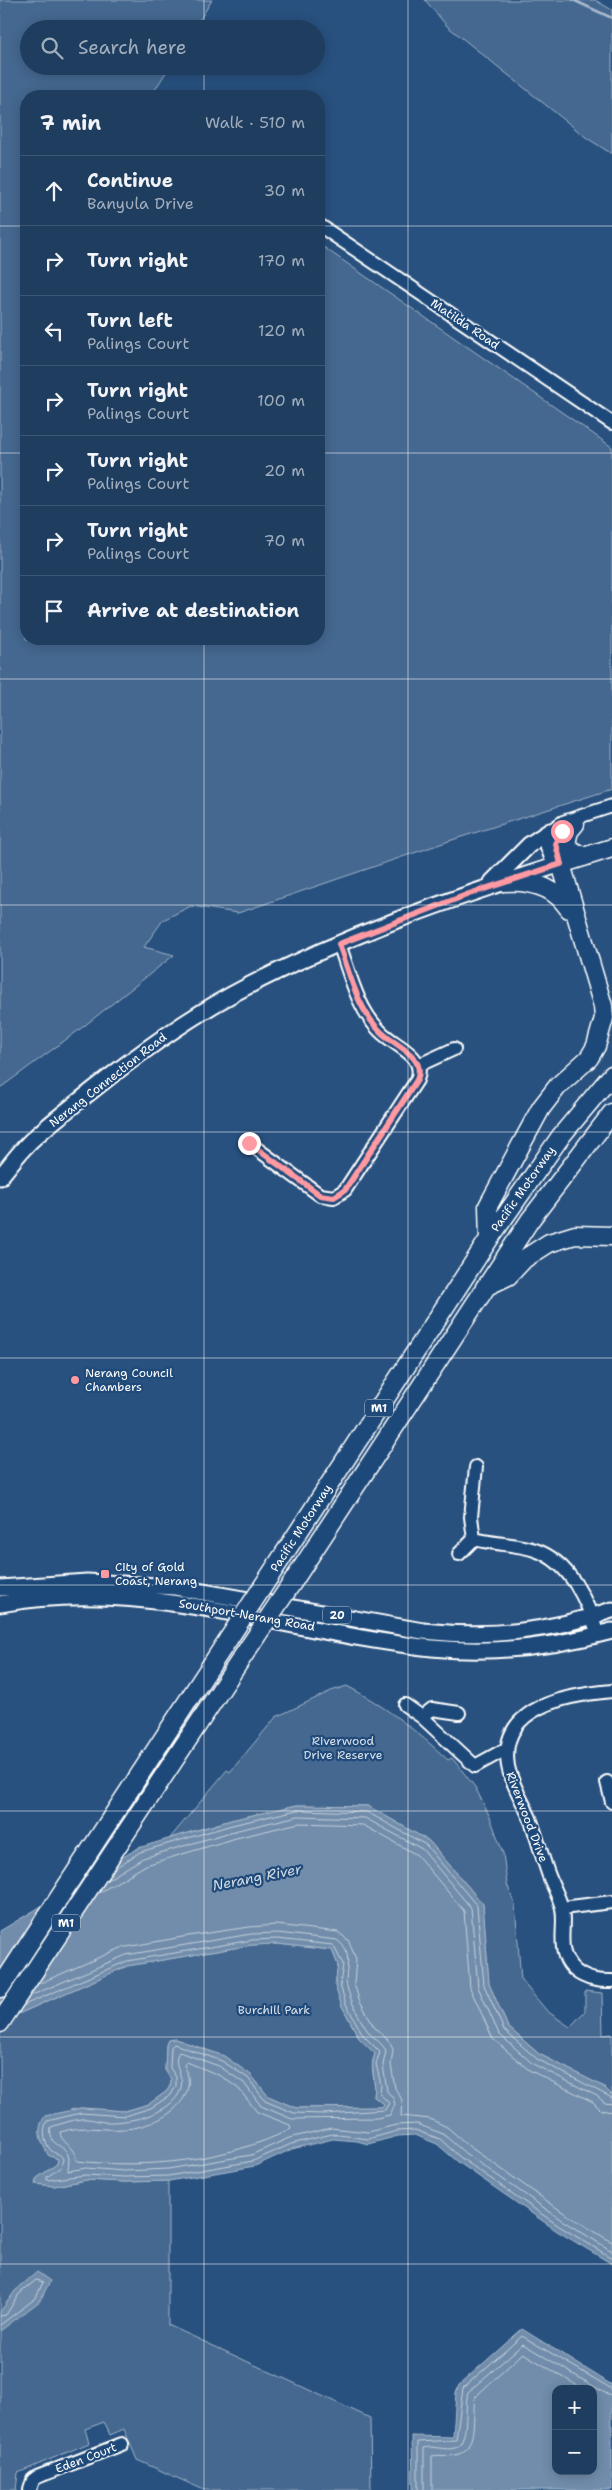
<!DOCTYPE html>
<meta charset="utf-8">
<style>
:root{--surface:#1e3d5f;--page:#264465;--text:#f1f3f6;--muted:#a1aebd;--line:#3c5674}
body{margin:0;font-family:"Shantell Sans",sans-serif;background:var(--page);color:var(--text)}
.controls{position:absolute;right:15px;bottom:15px;display:grid;overflow:hidden;border-radius:10px;box-shadow:0 2px 12px #0003}
.controls button{width:45px;height:45px;display:grid;place-items:center;padding:0;border:0;border-bottom:1px solid var(--line);background:var(--surface);color:var(--text);font:25px sans-serif}
.stop{position:absolute;width:15px;height:15px;margin:-11px;border:4px solid #ff9aa2;border-radius:50%;background:#fff}
.stop.end{background:#ff9aa2;border-color:#fff;box-shadow:0 1px 5px #0008}
.list{margin:0;padding:0;list-style:none}
h2{display:flex;justify-content:space-between;align-items:center;height:65px;margin:0;padding:0 20px;font-size:21px}
h2 small{font-size:16px;font-weight:400;color:var(--muted)}
.list li{display:grid;grid-template-columns:32px 1fr auto;gap:15px;align-items:center;box-sizing:border-box;height:70px;padding:0 20px;border-top:1px solid var(--line)}
.list b{display:block;font-size:19px;white-space:nowrap}
.list p{margin:0;font-size:16px;white-space:nowrap;color:var(--muted)}
.list em{font-size:16px;font-style:normal;color:var(--muted)}
.icon{flex:none;width:28px;height:28px;fill:none;stroke:currentColor;stroke-width:2;stroke-linecap:round;stroke-linejoin:round}
.map{position:relative;flex:none;width:612px;height:2490px;overflow:hidden}
.search{position:absolute;background:var(--surface);box-shadow:0 2px 12px #0003;left:20px;top:20px;width:305px;height:55px;display:flex;align-items:center;gap:12px;box-sizing:border-box;padding:0 18px;border-radius:28px;color:var(--muted);font-size:19px}
.panel{position:absolute;background:var(--surface);box-shadow:0 2px 12px #0003;left:20px;top:90px;width:305px;height:555px;border-radius:20px}
.map>svg:first-child{display:block}
.green{fill:#446890;stroke:#a2b4c8}
.water{fill:#718dab;stroke:#aabbcd;fill-rule:evenodd}
.lines{fill:none;stroke-linecap:round;stroke-linejoin:round}
.shore{stroke:#c6d1dd;stroke-width:1}
.stream{stroke:#aabbcd;stroke-width:2.5}
.minor-casing{stroke:#fff;stroke-width:16}
.major-casing{stroke:#fff;stroke-width:19}
.highway-casing{stroke:#fff;stroke-width:21}
.minor{stroke:#1f4a7a;stroke-width:12}
.major{stroke:#1f4a7a;stroke-width:15}
.highway{stroke:#1f4a7a;stroke-width:18}
.highway-bridge-casing{stroke:#fff;stroke-width:21;stroke-linecap:butt}
.highway-bridge{stroke:#1f4a7a;stroke-width:18}
.route{stroke:#ff9aa2;stroke-width:6}
.grid{fill:none;stroke:#fff;stroke-width:1;stroke-opacity:0.55}
.poi-dot{fill:#ff9aa2;stroke:#1f4a7a;stroke-width:2}
.labels{text-anchor:middle;dominant-baseline:central;stroke-width:4.5;stroke-linejoin:round;paint-order:stroke}
.shield{fill:#1f4a7a;stroke:#bcc9d7;stroke-width:1}
.shield-label{font-size:11px;font-weight:bold;fill:#fff}
.street-label{font-size:12px;fill:#fff;stroke:#1f4a7a}
.poi-label{font-size:12px;fill:#fff;stroke:#1f4a7a;text-anchor:start}
.park-label{font-size:12px;fill:#dae1e9;stroke:#1f4a7a}
.water-label{font-size:14px;font-style:italic;fill:#d4dde6;stroke:#1f4a7a}
</style>
<div class="map">
<svg width="612" height="2490" viewBox="0 0 612 2490">
<rect width="100%" height="100%" fill="#28517f"/>
<filter id="ink" filterUnits="userSpaceOnUse"><feTurbulence type="fractalNoise" baseFrequency=".02" numOctaves="2"/><feDisplacementMap in="SourceGraphic" scale="10" xChannelSelector="R" yChannelSelector="G"/><feConvolveMatrix kernelMatrix="1 2 1 2 8 2 1 2 1" color-interpolation-filters="sRGB"/></filter>
<g filter="url(#ink)">
<path class="green" d="M0 0H212L194 29H29V66H170L151 96H26V639H319V244L612 447V789L452 840 238 913 191 906 163 920 144 947 174 955 79 1030 0 1088Z
M425 0H595L612 10V154L587 138 447 26Z
M347 1686C385 1706 417 1731 448 1760L452 1758 475 1787 490 1817 503 1853 507 1884 515 1905 521 1980 547 2011 570 2027 585 2011V1991L602 1993 603 2035 612 2034V2095L604 2087 539 2054 508 2027 489 1984 483 1904 429 1841 368 1806 297 1805 231 1820 170 1838 227 1770 230 1772 276 1717 331 1691Z
M277 1944 332 1950 338 1965 335 1986 342 2006 359 2038 375 2054C368 2069 377 2080 374 2097L385 2104 382 2107 296 2108 268 2096 251 2075 224 2056 175 2039 168 2040 166 2045 165 2070 171 2079V2084L167 2091 149 2104 125 2111 81 2108 70 2110 48 2155 58 2159 57 2164 37 2178 35 2184 54 2186 86 2180 124 2182 168 2181V2325L370 2418 371 2490H204L137 2460 124 2429 110 2435 104 2422 85 2429 89 2443 18 2473 16 2490H0V2022L127 1966 252 1945Z"/>
<path class="water" d="M297 1805 368 1806 429 1841 483 1904 489 1984 508 2027 539 2054 604 2087 612 2095V2264L557 2231 458 2162 437 2144 415 2135 398 2136 368 2144 357 2141 333 2139 292 2149 255 2166 169 2181 124 2182 86 2180 54 2186 35 2184 37 2178 57 2164 58 2159 48 2155C41 2140 35 2131 45 2116L81 2108 125 2111 149 2104 167 2091 171 2084V2079L165 2070 166 2045 168 2040 175 2039 224 2056 251 2075 268 2096 296 2108 382 2107 384 2104 374 2097C377 2081 369 2068 375 2054L359 2038 342 2006 335 1986 338 1965 332 1950 277 1944 252 1945 127 1966 0 2022V1931L138 1848 231 1820Z
M37 2272 50 2281 40 2301 0 2331V2312L15 2291Z
M522 2329 612 2385V2490H413L412 2436 453 2437 456 2392 459 2385ZM556 2389H593V2471H556Z"/>
<g class="lines">
<path class="shore" d="M115 1868 140 1852 232 1825 297 1810 367 1812 426 1845 477 1906 484 1985 504 2030 537 2059 612 2098
M107 1880 143 1858 234 1831 298 1816 365 1818 422 1849 471 1908 478 1987 499 2034 533 2064 597 2096 605 2103 612 2104
M97 1894 146 1865 236 1838 299 1823 363 1825 417 1855 464 1911 470 1988 493 2039 529 2070 593 2102 601 2110 612 2112
M38 1984 121 1948 188 1936 249 1927 276 1925 338 1932 348 1940 356 1959 354 1984 359 1999 374 2027 388 2040 393 2049 391 2065 395 2088 402 2100 401 2116 430 2119 447 2127 470 2147 567 2215 612 2242
M30 1996 126 1955 251 1934 278 1933 337 1940C356 1954 343 1972 347 1987 351 2002 359 2018 367 2030 372 2038 382 2042 386 2051L383 2065 387 2091 393 2098 395 2104 390 2115 377 2118 292 2119 261 2106 244 2083 219 2066 179 2052C170 2066 189 2077 178 2095 165 2116 127 2123 104 2122 97 2121 89 2118 81 2119 72 2120 60 2124 51 2127 48 2148 64 2143 68 2155 70 2160 68 2166 68 2171L86 2168 124 2171 168 2169 251 2155 289 2138 331 2128 368 2132 396 2125 417 2124 443 2134 465 2153 563 2221 612 2251
M24 2005 127 1961 252 1940 277 1939 333 1945 343 1964 340 1985 346 2004 363 2035 380 2052 376 2064 381 2085 380 2094 389 2103 385 2110 324 2114 294 2113 265 2101 248 2078 222 2061 174 2044 171 2047 170 2068 176 2077V2086L171 2095 151 2108 125 2116 81 2113 47 2121C42 2130 44 2146 53 2152 58 2155 60 2153 63 2159L61 2167 47 2177V2180L85 2175 124 2177 168 2176 253 2161 291 2144 332 2134 368 2139 397 2131 415 2130 440 2139 461 2158 559 2226 612 2258
M187 2062 221 2076 239 2089 257 2112 290 2125 291 2129C227 2161 147 2169 77 2161 74 2145 60 2142 60 2132 86 2124 100 2131 125 2129 157 2127 203 2101 184 2065Z
M0 2316 6 2315 19 2294 36 2280 43 2282 36 2298 0 2325
M418 2490V2442L456 2440 463 2388 522 2336 612 2389
M424 2490V2448C434 2445 445 2451 455 2448 470 2443 464 2405 468 2392L523 2344 605 2393 612 2395
M432 2490V2456C439 2454 447 2457 455 2455 479 2451 472 2414 475 2397L523 2353 583 2389"/>
<path class="stream" d="M573 0 612 18"/>
<defs>
<path id="minor" d="M319 225 612 423
M561 863 556 840 562 831 572 826
M554 866 547 847 550 831 563 822 612 806
M419 1065 454 1049
M249 1143 320 1195 334 1197 345 1190 417 1080C427 1055 394 1046 380 1031 357 1008 350 974 339 944
M476 1467 471 1517 474 1539C494 1544 516 1544 535 1550 571 1562 588 1603 598 1635
M459 1554 474 1539
M612 1691C568 1695 498 1706 508 1766 511 1783 523 1802 530 1818 537 1837 542 1857 549 1876 553 1886 559 1897 562 1908 565 1922 560 1939 564 1953 570 1975 592 1982 612 1981
M405 1705 422 1717 475 1766 506 1749
M422 1717 432 1709 459 1713
M607 1782 612 1802
M562 1908 612 1902
M30 2490 33 2480 37 2477 122 2444"/>
<path id="major" d="M492 882 529 845 550 831
M0 1177C11 1164 22 1148 35 1137 54 1120 74 1105 94 1089 137 1055 182 1022 231 995 335 939 449 899 561 864
M0 1588 87 1582 175 1587 423 1631C490 1638 547 1632 612 1610
M0 1604C149 1577 286 1633 432 1648 492 1654 554 1647 612 1631"/>
<path id="highway" d="M575 824 569 831 566 843 571 850 584 857
M503 882C529 880 554 885 569 909
M489 1239 488 1206 541 1108 558 1086 589 1058 596 1046 604 1018 603 1006 561 864 612 848
M485 1287 508 1276 524 1259 549 1243 575 1235 612 1236
M269 1577 489 1239 561 1136 612 1075
M294 1580 530 1220 612 1113
M0 1988 229 1638
M0 2023 251 1644"/>
</defs>
<use href="#minor" class="minor-casing"/>
<use href="#major" class="major-casing"/>
<use href="#highway" class="highway-casing"/>
<use href="#minor" class="minor"/>
<use href="#major" class="major"/>
<use href="#highway" class="highway"/>
<defs>
<path id="highway-bridge" d="M229 1638 269 1577
M251 1644 294 1580"/>
</defs>
<use href="#highway-bridge" class="highway-bridge-casing"/>
<use href="#highway-bridge" class="highway-bridge"/>
</g>
</g>
<g class="lines" filter="url(#ink)">
<path class="route" d="M249 1143 320 1195 334 1197 345 1190 417 1080C427 1055 394 1046 380 1031 357 1008 350 974 339 944L469 894 561 864 556 844 562 831"/>
</g>
<path class="grid" d="M204 0V29M408 0V2490M204 66V96M0 226H26M319 226H612M0 453H26M319 453H612M204 639V2490M0 679H612M0 905H612M0 1132H612M0 1358H612M0 1585H612M0 1811H612M0 2037H612M0 2264H612"/>
<g class="poi-dot">
<circle cx="75" cy="1380" r="5"/>
<rect x="100" y="1569" width="10" height="10" rx="2.5"/>
</g>
<g class="labels">
<g class="shield">
<rect x="365" y="1399.5" width="28" height="17" rx="4"/>
<rect x="323" y="1606.5" width="28" height="17" rx="4"/>
<rect x="52" y="1914.5" width="28" height="17" rx="4"/>
</g>
<g class="shield-label">
<text x="379" y="1408">M1</text>
<text x="337" y="1615">20</text>
<text x="66" y="1923">M1</text>
</g>
<g class="street-label">
<text transform="translate(465 324) rotate(34)">Matilda Road</text>
<text transform="translate(108 1080) rotate(-38)">Nerang Connection Road</text>
<text transform="translate(523 1189) rotate(-55)">Pacific Motorway</text>
<text transform="translate(301 1528) rotate(-57)">Pacific Motorway</text>
<text transform="translate(247 1615) rotate(10)">Southport-Nerang Road</text>
<text transform="translate(527 1817) rotate(69)">Riverwood Drive</text>
<text transform="translate(86 2458) rotate(-21)">Eden Court</text>
</g>
<g class="poi-label">
<text x="85" y="1373">Nerang Council<tspan x="85" dy="14">Chambers</tspan></text>
<text x="115" y="1567">City of Gold<tspan x="115" dy="14">Coast, Nerang</tspan></text>
</g>
<g class="park-label">
<text x="343" y="1741">Riverwood<tspan x="343" dy="14">Drive Reserve</tspan></text>
<text x="274" y="2010">Burchill Park</text>
</g>
<g class="water-label">
<text transform="translate(257 1877) rotate(-11)">Nerang River</text>
</g>
</g>
</svg>
<div class="controls">
<button>+</button>
<button>−</button>
</div>
<div class="stop" style="left:562px;top:831px"></div>
<div class="stop end" style="left:249px;top:1143px"></div>
<div class="search"><svg class="icon" aria-label="search" viewBox="0 0 24 24"><circle cx="10" cy="10" r="6"/><path d="M15 15l6 6"/></svg>Search here</div>
<section class="panel">
<h2>7 min<small>Walk · 510 m</small></h2>
<ul class="list">
<li><svg class="icon" aria-label="ahead" viewBox="0 0 24 24"><path d="M12 20V5M6 11l6-6 6 6"/></svg><div><b>Continue</b><p>Banyula Drive</p></div><em>30 m</em></li>
<li><svg class="icon" aria-label="right" viewBox="0 0 24 24"><path d="M7 20v-9h11M14 6l5 5-5 5"/></svg><div><b>Turn right</b></div><em>170 m</em></li>
<li><svg class="icon" aria-label="left" viewBox="0 0 24 24"><path d="M17 20v-9H6M10 6l-5 5 5 5"/></svg><div><b>Turn left</b><p>Palings Court</p></div><em>120 m</em></li>
<li><svg class="icon" aria-label="right" viewBox="0 0 24 24"><path d="M7 20v-9h11M14 6l5 5-5 5"/></svg><div><b>Turn right</b><p>Palings Court</p></div><em>100 m</em></li>
<li><svg class="icon" aria-label="right" viewBox="0 0 24 24"><path d="M7 20v-9h11M14 6l5 5-5 5"/></svg><div><b>Turn right</b><p>Palings Court</p></div><em>20 m</em></li>
<li><svg class="icon" aria-label="right" viewBox="0 0 24 24"><path d="M7 20v-9h11M14 6l5 5-5 5"/></svg><div><b>Turn right</b><p>Palings Court</p></div><em>70 m</em></li>
<li><svg class="icon" aria-label="arrive" viewBox="0 0 24 24"><path d="M6 21V4h12l-3 4 3 4H6"/></svg><div><b>Arrive at destination</b></div></li>
</ul>
</section>
</div>
